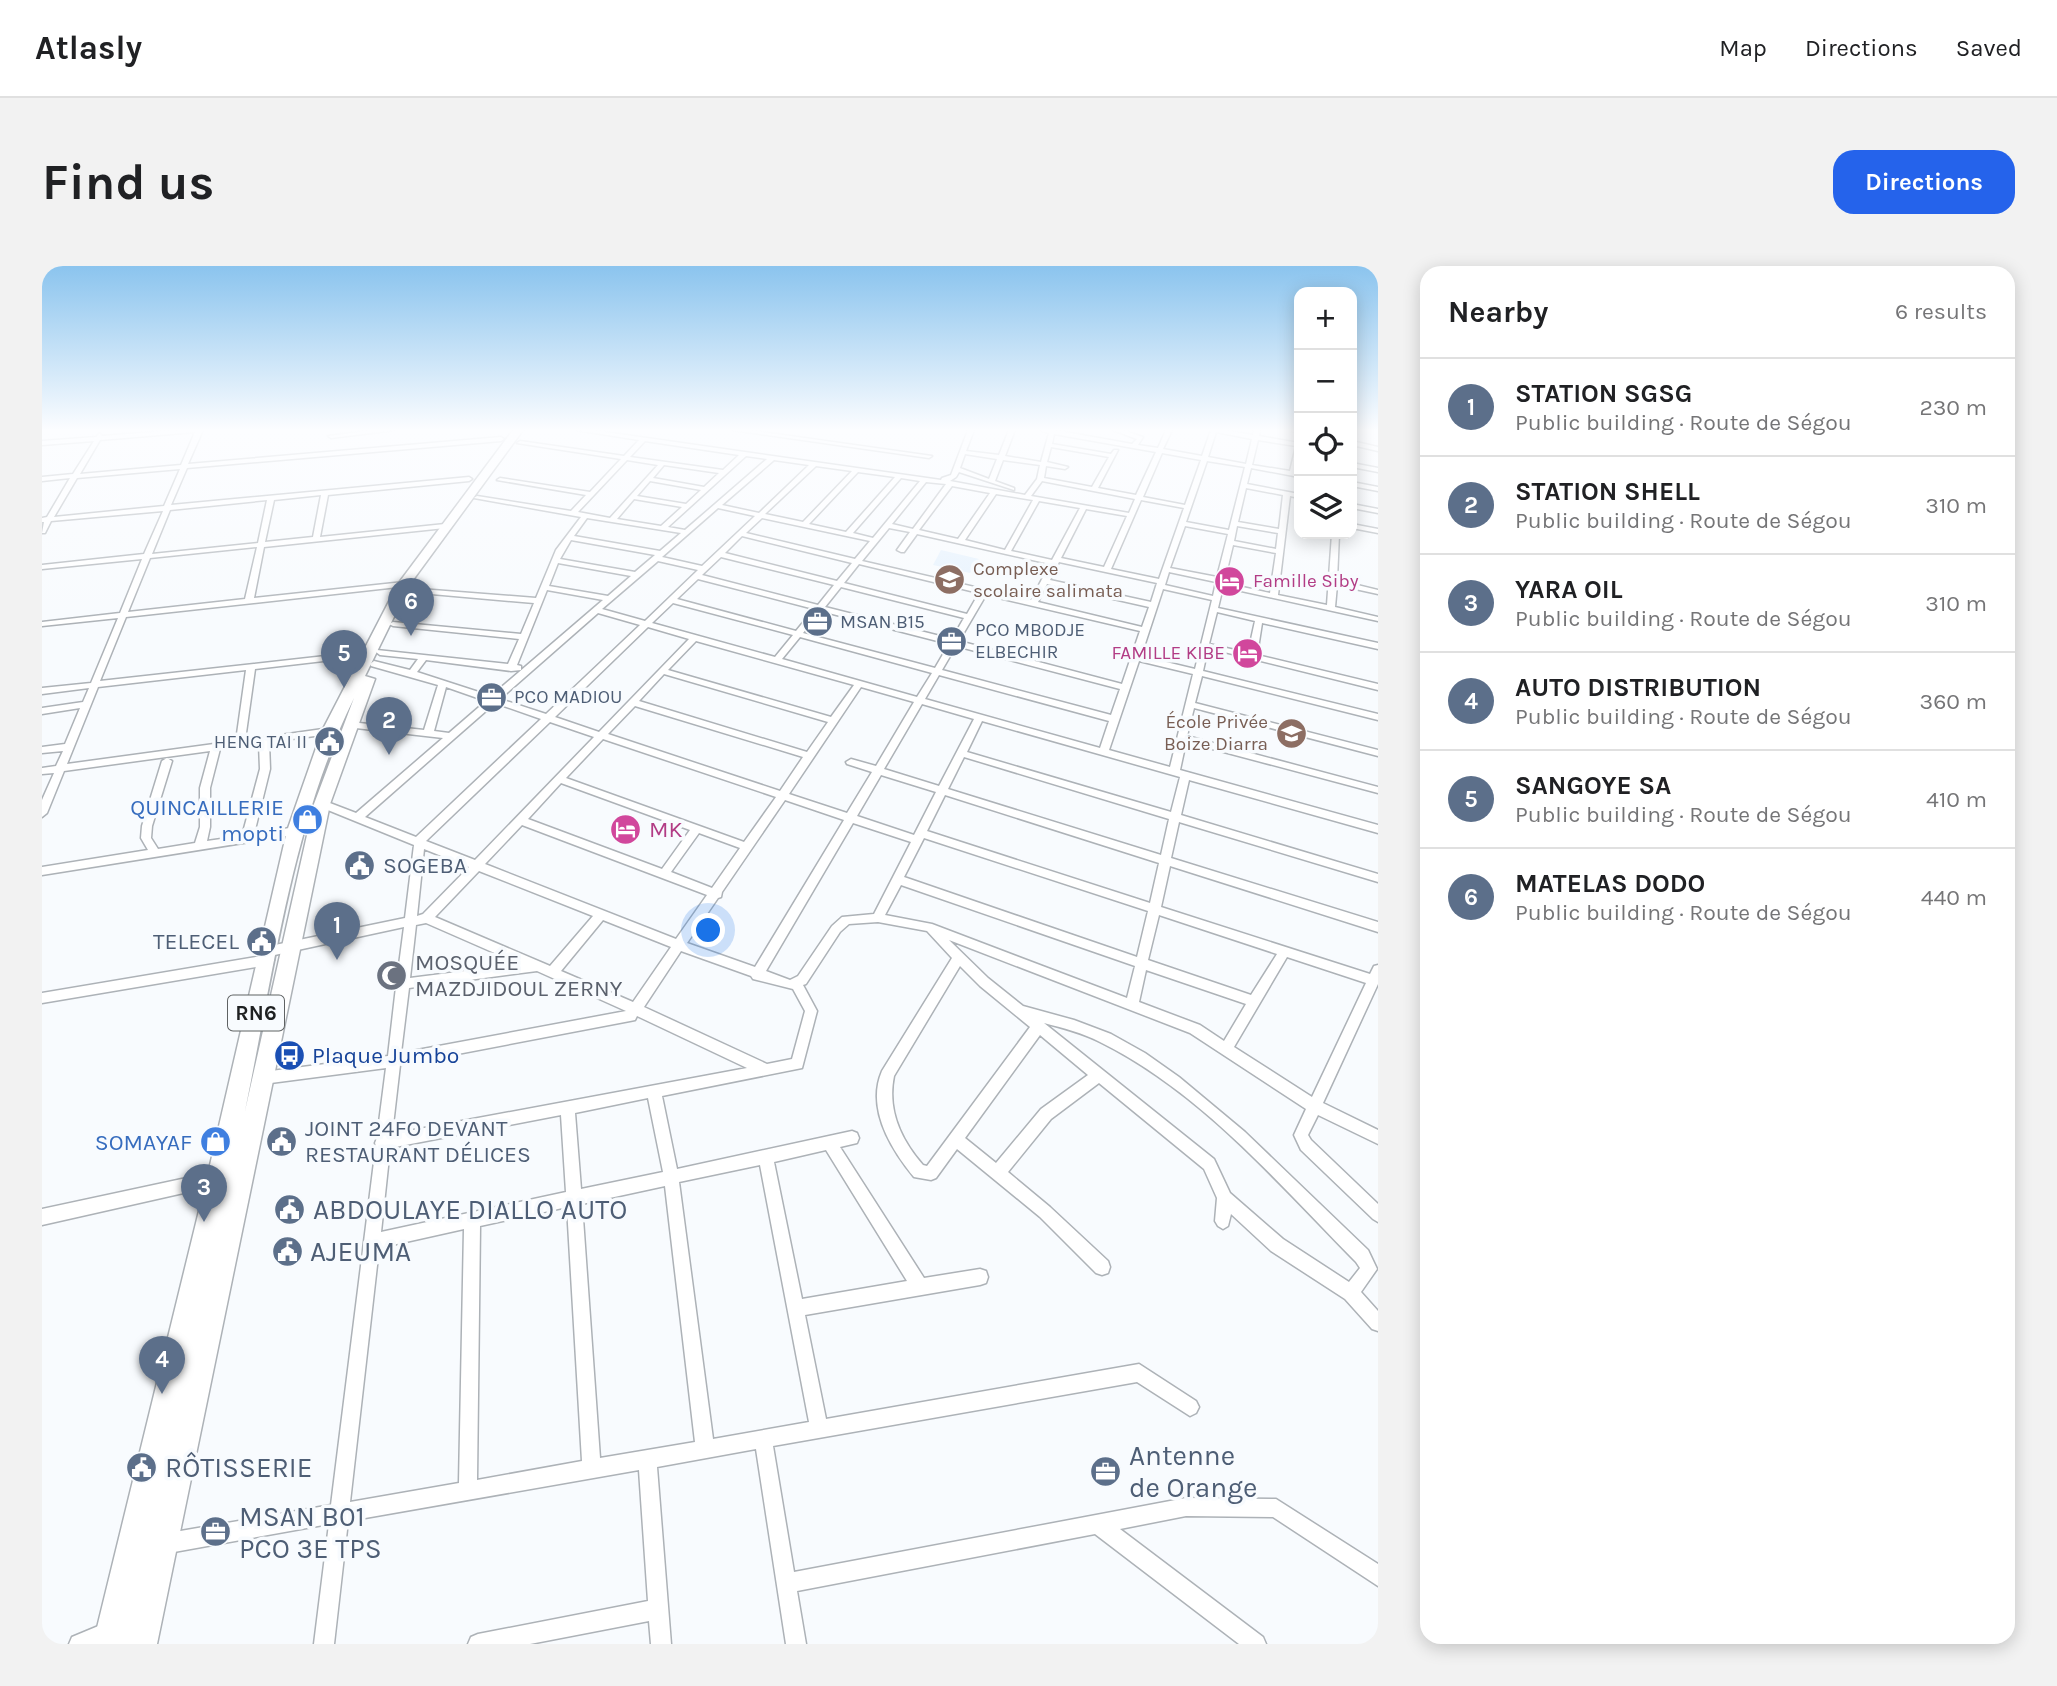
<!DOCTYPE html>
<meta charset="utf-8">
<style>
:root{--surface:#fff;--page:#f2f2f2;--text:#202124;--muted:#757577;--line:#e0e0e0;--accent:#2563eb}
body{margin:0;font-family:Karla,sans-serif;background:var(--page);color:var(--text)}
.controls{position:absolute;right:21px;top:21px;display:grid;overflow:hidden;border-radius:14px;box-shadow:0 4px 18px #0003}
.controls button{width:63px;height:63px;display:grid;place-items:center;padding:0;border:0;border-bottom:2px solid var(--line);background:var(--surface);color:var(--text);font:35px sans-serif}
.you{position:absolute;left:667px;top:665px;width:24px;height:24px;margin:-18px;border:5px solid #fff;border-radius:50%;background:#1a73e8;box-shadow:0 0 0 10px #1a73e833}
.badge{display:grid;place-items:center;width:46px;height:46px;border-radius:50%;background:var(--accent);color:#fff;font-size:23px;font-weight:700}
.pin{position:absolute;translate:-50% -58px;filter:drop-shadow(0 2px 4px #0008)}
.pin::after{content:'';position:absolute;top:37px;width:24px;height:21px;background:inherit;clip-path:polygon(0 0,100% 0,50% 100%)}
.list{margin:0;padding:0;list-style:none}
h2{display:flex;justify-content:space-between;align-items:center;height:91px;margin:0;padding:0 28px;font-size:30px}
h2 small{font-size:23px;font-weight:400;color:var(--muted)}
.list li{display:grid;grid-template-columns:46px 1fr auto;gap:21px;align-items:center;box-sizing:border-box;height:98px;padding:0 28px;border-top:2px solid var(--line)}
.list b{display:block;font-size:26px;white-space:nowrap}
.list p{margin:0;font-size:23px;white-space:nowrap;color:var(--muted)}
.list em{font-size:23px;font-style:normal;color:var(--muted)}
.icon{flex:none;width:38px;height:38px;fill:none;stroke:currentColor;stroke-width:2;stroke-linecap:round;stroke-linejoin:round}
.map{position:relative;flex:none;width:1336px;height:1378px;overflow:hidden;border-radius:21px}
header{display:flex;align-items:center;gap:42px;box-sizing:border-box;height:98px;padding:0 35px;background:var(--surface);border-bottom:2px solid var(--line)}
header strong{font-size:33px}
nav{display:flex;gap:38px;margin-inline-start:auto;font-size:24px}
.intro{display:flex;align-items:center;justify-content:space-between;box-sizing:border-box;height:168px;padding:0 42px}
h1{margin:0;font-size:49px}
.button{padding:18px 32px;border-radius:21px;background:var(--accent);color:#fff;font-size:24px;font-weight:700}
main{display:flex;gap:42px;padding:0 42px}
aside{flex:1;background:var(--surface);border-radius:21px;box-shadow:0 4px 18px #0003}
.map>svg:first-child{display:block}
.built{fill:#e6f2fd}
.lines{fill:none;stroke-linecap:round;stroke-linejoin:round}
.minor-casing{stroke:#adb2b7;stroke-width:3}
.highway-casing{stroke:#adb2b7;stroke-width:3}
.minor{fill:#fff;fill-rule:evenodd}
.highway{fill:#fff;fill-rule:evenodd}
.labels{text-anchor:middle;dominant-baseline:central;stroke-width:7;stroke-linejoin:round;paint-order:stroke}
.far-education-label{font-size:19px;fill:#785e54;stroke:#f8fbfe;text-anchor:start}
.far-hotel-label{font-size:19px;fill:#b23c85;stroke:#f8fbfe;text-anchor:start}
.far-service-label{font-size:19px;fill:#4e5e75;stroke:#f8fbfe;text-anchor:start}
.shield{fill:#f8fbfe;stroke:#5f6263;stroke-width:2}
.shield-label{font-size:21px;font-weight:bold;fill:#1e2021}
.shop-label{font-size:23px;fill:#366cbe;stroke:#f8fbfe;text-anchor:end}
.hotel-label{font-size:23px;fill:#b23c85;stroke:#f8fbfe;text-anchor:start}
.service-label{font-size:23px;fill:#4e5e75;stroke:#f8fbfe;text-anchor:start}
.worship-label{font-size:23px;fill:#5b616d;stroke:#f8fbfe;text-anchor:start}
.transit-label{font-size:23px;fill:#164399;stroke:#f8fbfe;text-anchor:start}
.near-service-label{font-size:28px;fill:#4e5e75;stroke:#f8fbfe;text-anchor:start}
</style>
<header>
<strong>Atlasly</strong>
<nav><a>Map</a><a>Directions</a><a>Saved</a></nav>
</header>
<div class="intro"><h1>Find us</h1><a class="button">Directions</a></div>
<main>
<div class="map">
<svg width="1336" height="1378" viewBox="0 0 1336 1378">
<rect width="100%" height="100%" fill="#f8fbfe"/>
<path class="built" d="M899 284 937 293 928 307 891 299Z"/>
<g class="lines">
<defs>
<path id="minor" d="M136 164H161L146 198 459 171 462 173 459 175 145 202 129 239 427 211 430 213 427 215 286 229 278 271 403 258 407 260 403 262 222 281 212 332 362 316 366 318 365 320 84 351 58 415 319 386V390L316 391 213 403 203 474 288 462 293 465 288 468 227 476 228 503 212 568 253 561 257 562 258 565 257 568 0 609V601L106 584 99 572 100 560 120 495 125 492 130 495 110 560 109 572 116 583 153 577 158 561V522L168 485 22 505 5 547 0 551V534L12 507 0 508V502L14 500 21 485 0 487V481L23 478 38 442 0 448V442L41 436 47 422 0 428V422L49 417 76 352 0 360V356L78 347 100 293 0 303V299L102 288 121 245 9 255 3 267H0L2 256H0V252L5 251 28 212 0 215V211L31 208 52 175 0 179V175L54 171 58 167 60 170ZM153 166 139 199 38 208 58 174ZM138 203 122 240 12 251 35 212ZM279 229 271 271 223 276 232 234ZM225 234 216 277 110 288 128 244ZM215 281 203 333 86 346 108 292ZM204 404 194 475 25 498 56 421ZM217 478 218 503 200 570 165 575 168 561V522L178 483Z
M332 164H353L289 172 286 170Z
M534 164H549L899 214 900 212 909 209 926 164H932L924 185 957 189 967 164H973L963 190 999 196 1007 167 998 164H1012L1090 178 1095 173 1071 164H1080L1101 171 1096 179 1116 182 1124 164H1130L1121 183 1160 190 1169 164H1182L1211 169 1212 164H1218L1217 170 1257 177V192L1253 206 1257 207V211L1209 202 1205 218 1257 228V232L1248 230 1236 329 1285 339 1290 268H1297L1295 314 1336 324V328L1295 319 1293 341 1336 351V355L1181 321 1176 342 1336 377V383L1220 357 1215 389 1336 418V424L1166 382 1161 405 1336 448V454L1160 410 1153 437 1336 484V490L1152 442 1145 470 1336 521V527L1144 476 1138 504 1336 559V567L1147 514 1139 549 1336 608V616L1137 556 1129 592 1336 656V666L1128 600 1119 641 1328 708 1332 700 1336 699V718L1281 837 1336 864V878L1276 849 1266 869 1269 874 1336 938V956L1331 953 1259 884 1252 869 1264 843 1148 767 907 674 946 712 981 740 1032 754 1069 768 1103 787 1137 811 1203 866 1326 984 1335 1003 1319 1026 1336 1045V1065L1330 1063 1303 1033 1229 985 1189 948 1186 960 1181 963 1176 960 1173 955 1175 932 1162 903 1057 817 1009 853 966 906 1008 941 1066 995 1068 1001 1066 1007 1060 1009 1054 1007 998 951 915 883 894 912 889 914 872 911C849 883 824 842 840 805L910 692 885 665 836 656 807 658 798 666 764 718 761 719 775 745 760 802 620 830 635 903 810 865 815 867 817 872 815 877 798 881 882 1012 938 1003 944 1005 946 1011 944 1017 938 1019 763 1049 784 1153 1097 1098 1154 1135 1157 1141 1154 1147 1148 1150 1095 1116 731 1180 752 1306 1144 1232 1234 1233 1336 1298V1320L1231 1251 1144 1250 1078 1263 1221 1371 1224 1378H1197L1053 1268 755 1325 764 1378H744L714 1183 615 1201 629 1378H609L607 1355 488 1378H426L429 1371 436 1368 606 1335 597 1204 306 1255 292 1378H272L287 1258 121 1288 114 1285 111 1278 114 1271 121 1268 289 1239 334 880 333 877 335 872 344 802 221 818 216 816 214 812 216 808 221 806 346 790 354 721 353 718 355 714 362 661 228 690 232 694 230 697 226 699 0 737V727L226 689 222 685 224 682 228 680 363 652 372 579 276 540 275 538 280 534 314 547 401 472 305 461V457L308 456 382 464 396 419 329 400 328 398 332 395 368 404 376 393 338 389 334 386 335 384 466 398 477 373 351 360 347 358 351 356 479 368 492 337 378 327 374 325 378 323 494 332 514 284 539 251 432 232 435 230 529 245 544 229 455 214 458 212 548 226 579 193 475 177 478 175 582 190 597 174ZM1174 166 1210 173 1204 198 1166 191ZM1012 168 1114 186 1094 229 1056 222 1076 184H1072L1069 188 1010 178ZM1216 174 1254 180 1248 205 1210 199ZM603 175 697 189 681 204 588 191ZM1009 181 1067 191 1050 221 1002 212 1004 200 1023 203 1026 201 1005 196ZM1120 187 1159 194 1143 239 1101 231ZM923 188 955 193 947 213 918 202ZM704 190 725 193 643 264 626 261ZM585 194 616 199 568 252 536 246ZM732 194 767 199 717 247 680 239ZM961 194 998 199 995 213 983 229 908 215 914 211 917 206 972 224V222L953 215ZM1165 195 1203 201 1187 264 1144 256ZM622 199 677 207 662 221 611 212ZM774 200 810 205 761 256 723 248ZM816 206 853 211 804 266 767 258ZM859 212 878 215 831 272 811 267ZM608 215 659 224 644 238 595 230ZM1000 215 1093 233 1087 247 989 230ZM884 216 904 218 871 263 850 258ZM910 220 948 227 916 273 877 264ZM1204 222 1241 229 1237 263 1196 256ZM954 228 991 234 963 284 923 274ZM592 233 640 241 619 260 575 253ZM1099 234 1142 242 1117 313 1069 303ZM997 235 1038 242 1010 294 969 285ZM676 242 713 250 660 300 620 291ZM1044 243 1085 250 1062 301 1019 292ZM545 252 639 267 618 285 532 270ZM720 252 828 275 813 293 704 267ZM1143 260 1186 268 1175 311 1128 302ZM1195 260 1236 267 1234 283 1192 275ZM847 262 868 266 855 284 859 286H862L875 268 1008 298 989 334 820 295ZM700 270 810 297 795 315 683 287ZM529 274 613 289 593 306 518 293ZM1191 279 1234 287 1228 327 1182 317ZM679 291 792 319 776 339 660 309ZM616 295 656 304 603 355 560 343ZM1017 296 1115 317 1109 336 1008 314ZM516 297 589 310 566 330 507 320ZM817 298 937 327 925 348 802 317ZM1127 306 1174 316 1171 330 1123 319ZM656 313 772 343 754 365 635 333ZM1005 318 1107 341 1100 361 996 336ZM799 321 922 352 910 373 783 341ZM1121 323 1170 334 1153 403 1099 390ZM505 324 561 334 449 430 375 406 384 394 469 405 479 404V400L475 399ZM944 329 1098 365 1080 418 917 375ZM631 337 751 369 733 391 610 357ZM779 345 907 378 893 402 761 367ZM1175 346 1213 355 1206 387 1167 378ZM556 347 598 359 504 448 458 433ZM606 361 647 373 557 466 513 451ZM758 371 890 407 875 431 740 393ZM654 375 812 419 789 451 626 404ZM914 380 1078 423 1069 449 900 404ZM1097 395 1151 408 1128 501 1067 484ZM622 408 786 456 765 486 597 435ZM897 409 1067 455 1058 482 883 433ZM404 421 444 435 407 467 392 465ZM819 421 872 436 834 500 809 493 804 496 805 498 830 506 805 547 747 528ZM453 437 499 453 374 571 323 551ZM880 438 932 453 897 520 842 503ZM593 440 761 491 738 525 566 468ZM940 455 1138 511 1129 546 925 486ZM508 456 552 471 433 594 384 575ZM561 473 734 531 702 576 524 512ZM922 491 1127 553 1119 589 906 523ZM839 509 894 526 872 569 815 550ZM519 517 648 564 620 603 486 553ZM903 529 1117 597 1108 637 885 565ZM743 534 802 554 713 701 645 677 676 632 679 631 680 626ZM811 557 869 576 832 648 800 651 790 660 756 710 748 714 724 705ZM480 559 665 629 634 673 443 598ZM657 567 698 582 670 622 629 606ZM882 572 1106 645 1095 691 862 611ZM382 583 427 601 381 648 375 650ZM437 605 551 650 508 700 393 651ZM859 619 1093 700 1085 732 890 658 843 649ZM1117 649 1235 688 1209 729 1106 694ZM561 654 629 681 591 736 519 705ZM384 657 478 698 368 712 374 659ZM639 685 709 710 711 713 751 723 763 745 750 793 725 798 602 741ZM1245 691 1324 717 1270 831 1192 781ZM918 700 938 720 988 761 885 900 881 899C859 874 845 844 852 810ZM1104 704 1204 738 1182 775 1158 759 1097 736ZM495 705 584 745 359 787 367 722ZM595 750 705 802 350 868 358 799 588 755 593 754ZM1002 757C1021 762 1041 767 1058 776 1159 826 1236 917 1314 996L1318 1002 1307 1016 1241 973 1188 927 1172 893ZM998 769 1046 809 999 843 954 897 923 872ZM606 832 621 906 539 923 533 847ZM519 849 524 926 339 966 348 882ZM784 884 865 1015 760 1033 732 896ZM718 899 767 1156 671 1173 637 916ZM623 920 653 1176 558 1192 540 938ZM525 941 540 1195 435 1214 438 960ZM422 963 417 1217 308 1236 337 982Z
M690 164H706L890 190 887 192Z
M1248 164H1257V167L1249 165Z
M1310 175 1336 181V185L1310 179Z
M1310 197 1336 202V206L1310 201Z
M1310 216 1336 221V225L1310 220Z
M1310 238 1336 243V247L1310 242Z
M1310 258 1336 263V267L1310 262Z
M177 905 182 907 184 912 182 917 177 919 0 959V943Z
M66 1356 73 1359 76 1366 73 1373 62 1378H27L30 1371Z"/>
<path id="highway" d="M471 164H481L368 318 323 410 333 413 288 538 115 1378H51L165 912 245 565 280 465 356 318ZM312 432 272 538 203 845C231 708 250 558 312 432Z"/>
</defs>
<use href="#minor" class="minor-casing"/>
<use href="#highway" class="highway-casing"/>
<use href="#minor" class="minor"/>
<use href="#highway" class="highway"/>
</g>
<linearGradient id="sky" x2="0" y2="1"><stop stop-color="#8bc4ee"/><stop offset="0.46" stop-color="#fcfdff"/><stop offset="1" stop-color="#fcfdff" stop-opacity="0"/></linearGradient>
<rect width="1336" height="357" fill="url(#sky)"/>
<defs>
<symbol id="school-disc" viewBox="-11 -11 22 22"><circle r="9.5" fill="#8d6e63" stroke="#f8fbfe"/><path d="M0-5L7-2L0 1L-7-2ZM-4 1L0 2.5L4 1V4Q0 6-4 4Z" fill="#fff"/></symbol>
<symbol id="hotel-disc" viewBox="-11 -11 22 22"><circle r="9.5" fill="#d1479c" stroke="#f8fbfe"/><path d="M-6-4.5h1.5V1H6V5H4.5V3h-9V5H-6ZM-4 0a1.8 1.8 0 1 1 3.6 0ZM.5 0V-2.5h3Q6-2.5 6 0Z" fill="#fff"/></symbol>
<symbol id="office-disc" viewBox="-11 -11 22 22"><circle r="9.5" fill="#5c6f8a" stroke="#f8fbfe"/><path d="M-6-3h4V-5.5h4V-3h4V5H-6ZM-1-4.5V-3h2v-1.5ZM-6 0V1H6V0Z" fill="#fff"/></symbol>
<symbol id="civic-disc" viewBox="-11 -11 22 22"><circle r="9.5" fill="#5c6f8a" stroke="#f8fbfe"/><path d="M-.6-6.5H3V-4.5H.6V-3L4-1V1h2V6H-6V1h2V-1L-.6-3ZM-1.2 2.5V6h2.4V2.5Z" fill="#fff"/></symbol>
<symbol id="shop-disc" viewBox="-11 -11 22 22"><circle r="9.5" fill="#3f7fe0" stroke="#f8fbfe"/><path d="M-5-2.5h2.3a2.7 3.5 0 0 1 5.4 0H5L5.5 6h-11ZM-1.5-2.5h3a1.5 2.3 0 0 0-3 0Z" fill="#fff"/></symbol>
<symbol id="mosque-disc" viewBox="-11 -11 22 22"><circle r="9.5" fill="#6b7280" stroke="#f8fbfe"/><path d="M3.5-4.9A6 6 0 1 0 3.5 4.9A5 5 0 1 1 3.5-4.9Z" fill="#fff"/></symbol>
<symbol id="bus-disc" viewBox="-11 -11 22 22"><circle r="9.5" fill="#1a4fb4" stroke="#f8fbfe"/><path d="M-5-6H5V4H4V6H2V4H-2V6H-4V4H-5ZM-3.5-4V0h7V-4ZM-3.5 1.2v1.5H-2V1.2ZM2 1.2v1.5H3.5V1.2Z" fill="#fff"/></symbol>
</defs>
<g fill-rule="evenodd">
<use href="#school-disc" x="890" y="296" width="35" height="35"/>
<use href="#hotel-disc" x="1170" y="298" width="35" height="35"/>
<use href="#office-disc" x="758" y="338" width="35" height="35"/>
<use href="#office-disc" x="892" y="358" width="35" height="35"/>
<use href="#hotel-disc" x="1188" y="370" width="35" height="35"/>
<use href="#office-disc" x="432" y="414" width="35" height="35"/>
<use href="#school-disc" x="1232" y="450" width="35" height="35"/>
<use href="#civic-disc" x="270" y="458" width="35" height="35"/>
<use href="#shop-disc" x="248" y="536" width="35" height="35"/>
<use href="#hotel-disc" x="566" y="546" width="35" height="35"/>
<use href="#civic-disc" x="300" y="582" width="35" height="35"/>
<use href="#civic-disc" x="202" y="658" width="35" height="35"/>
<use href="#mosque-disc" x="332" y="692" width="35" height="35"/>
<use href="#bus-disc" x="230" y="772" width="35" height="35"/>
<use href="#civic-disc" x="222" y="858" width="35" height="35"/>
<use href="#shop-disc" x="156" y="858" width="35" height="35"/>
<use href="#civic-disc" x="230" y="926" width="35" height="35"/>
<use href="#civic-disc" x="228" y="968" width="35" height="35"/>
<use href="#civic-disc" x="82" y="1184" width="35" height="35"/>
<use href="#office-disc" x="1046" y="1188" width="35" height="35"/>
<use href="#office-disc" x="156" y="1248" width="35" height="35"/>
</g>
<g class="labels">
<g class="far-education-label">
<text x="931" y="303">Complexe<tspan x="931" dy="22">scolaire salimata</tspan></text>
<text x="1226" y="456" text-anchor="end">École Privée<tspan x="1226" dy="22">Boize Diarra</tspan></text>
</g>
<g class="far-hotel-label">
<text x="1211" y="315">Famille Siby</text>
<text x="1183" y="387" text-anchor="end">FAMILLE KIBE</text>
</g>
<g class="far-service-label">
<text x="798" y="356">MSAN B15</text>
<text x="933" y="364">PCO MBODJE<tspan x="933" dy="22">ELBECHIR</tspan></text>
<text x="472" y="431">PCO MADIOU</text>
<text x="265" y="476" text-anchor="end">HENG TAI II</text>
</g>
<rect class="shield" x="186" y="729.5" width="56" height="35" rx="5"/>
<g class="shield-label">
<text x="214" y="747">RN6</text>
</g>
<g class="shop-label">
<text x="242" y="541">QUINCAILLERIE<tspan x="242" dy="26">mopti</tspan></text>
<text x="150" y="876">SOMAYAF</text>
</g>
<g class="hotel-label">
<text x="607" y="563">MK</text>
</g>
<g class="service-label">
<text x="341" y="599">SOGEBA</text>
<text x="197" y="675" text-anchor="end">TELECEL</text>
<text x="263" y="862">JOINT 24FO DEVANT<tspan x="263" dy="26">RESTAURANT DÉLICES</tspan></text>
</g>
<g class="worship-label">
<text x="373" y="696">MOSQUÉE<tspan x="373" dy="26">MAZDJIDOUL ZERNY</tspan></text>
</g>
<g class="transit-label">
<text x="270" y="789">Plaque Jumbo</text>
</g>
<g class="near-service-label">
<text x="271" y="943">ABDOULAYE DIALLO AUTO</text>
<text x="268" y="985">AJEUMA</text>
<text x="1087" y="1189">Antenne<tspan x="1087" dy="32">de Orange</tspan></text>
<text x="123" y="1201">RÔTISSERIE</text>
<text x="197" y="1250">MSAN B01<tspan x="197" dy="32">PCO 3E TPS</tspan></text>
</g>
</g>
</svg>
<div class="controls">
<button>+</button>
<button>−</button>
<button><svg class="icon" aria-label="locate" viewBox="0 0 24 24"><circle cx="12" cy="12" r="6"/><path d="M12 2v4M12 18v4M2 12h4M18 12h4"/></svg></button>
<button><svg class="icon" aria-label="layers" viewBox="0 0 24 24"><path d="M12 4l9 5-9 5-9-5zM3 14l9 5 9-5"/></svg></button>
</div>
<div class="you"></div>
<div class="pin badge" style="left:295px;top:694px;background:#5c6f8a">1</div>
<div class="pin badge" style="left:347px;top:489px;background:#5c6f8a">2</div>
<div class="pin badge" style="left:162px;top:956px;background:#5c6f8a">3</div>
<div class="pin badge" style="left:120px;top:1128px;background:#5c6f8a">4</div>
<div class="pin badge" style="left:302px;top:422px;background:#5c6f8a">5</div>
<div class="pin badge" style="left:369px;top:370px;background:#5c6f8a">6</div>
</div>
<aside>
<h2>Nearby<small>6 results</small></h2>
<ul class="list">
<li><span class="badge" style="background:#5c6f8a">1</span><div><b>STATION SGSG</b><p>Public building · Route de Ségou</p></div><em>230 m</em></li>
<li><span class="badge" style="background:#5c6f8a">2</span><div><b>STATION SHELL</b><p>Public building · Route de Ségou</p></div><em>310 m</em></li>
<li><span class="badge" style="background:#5c6f8a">3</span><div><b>YARA OIL</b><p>Public building · Route de Ségou</p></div><em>310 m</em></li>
<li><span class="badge" style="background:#5c6f8a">4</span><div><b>AUTO DISTRIBUTION</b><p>Public building · Route de Ségou</p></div><em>360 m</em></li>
<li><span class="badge" style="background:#5c6f8a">5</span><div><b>SANGOYE SA</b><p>Public building · Route de Ségou</p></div><em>410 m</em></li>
<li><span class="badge" style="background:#5c6f8a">6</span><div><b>MATELAS DODO</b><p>Public building · Route de Ségou</p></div><em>440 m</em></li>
</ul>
</aside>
</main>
